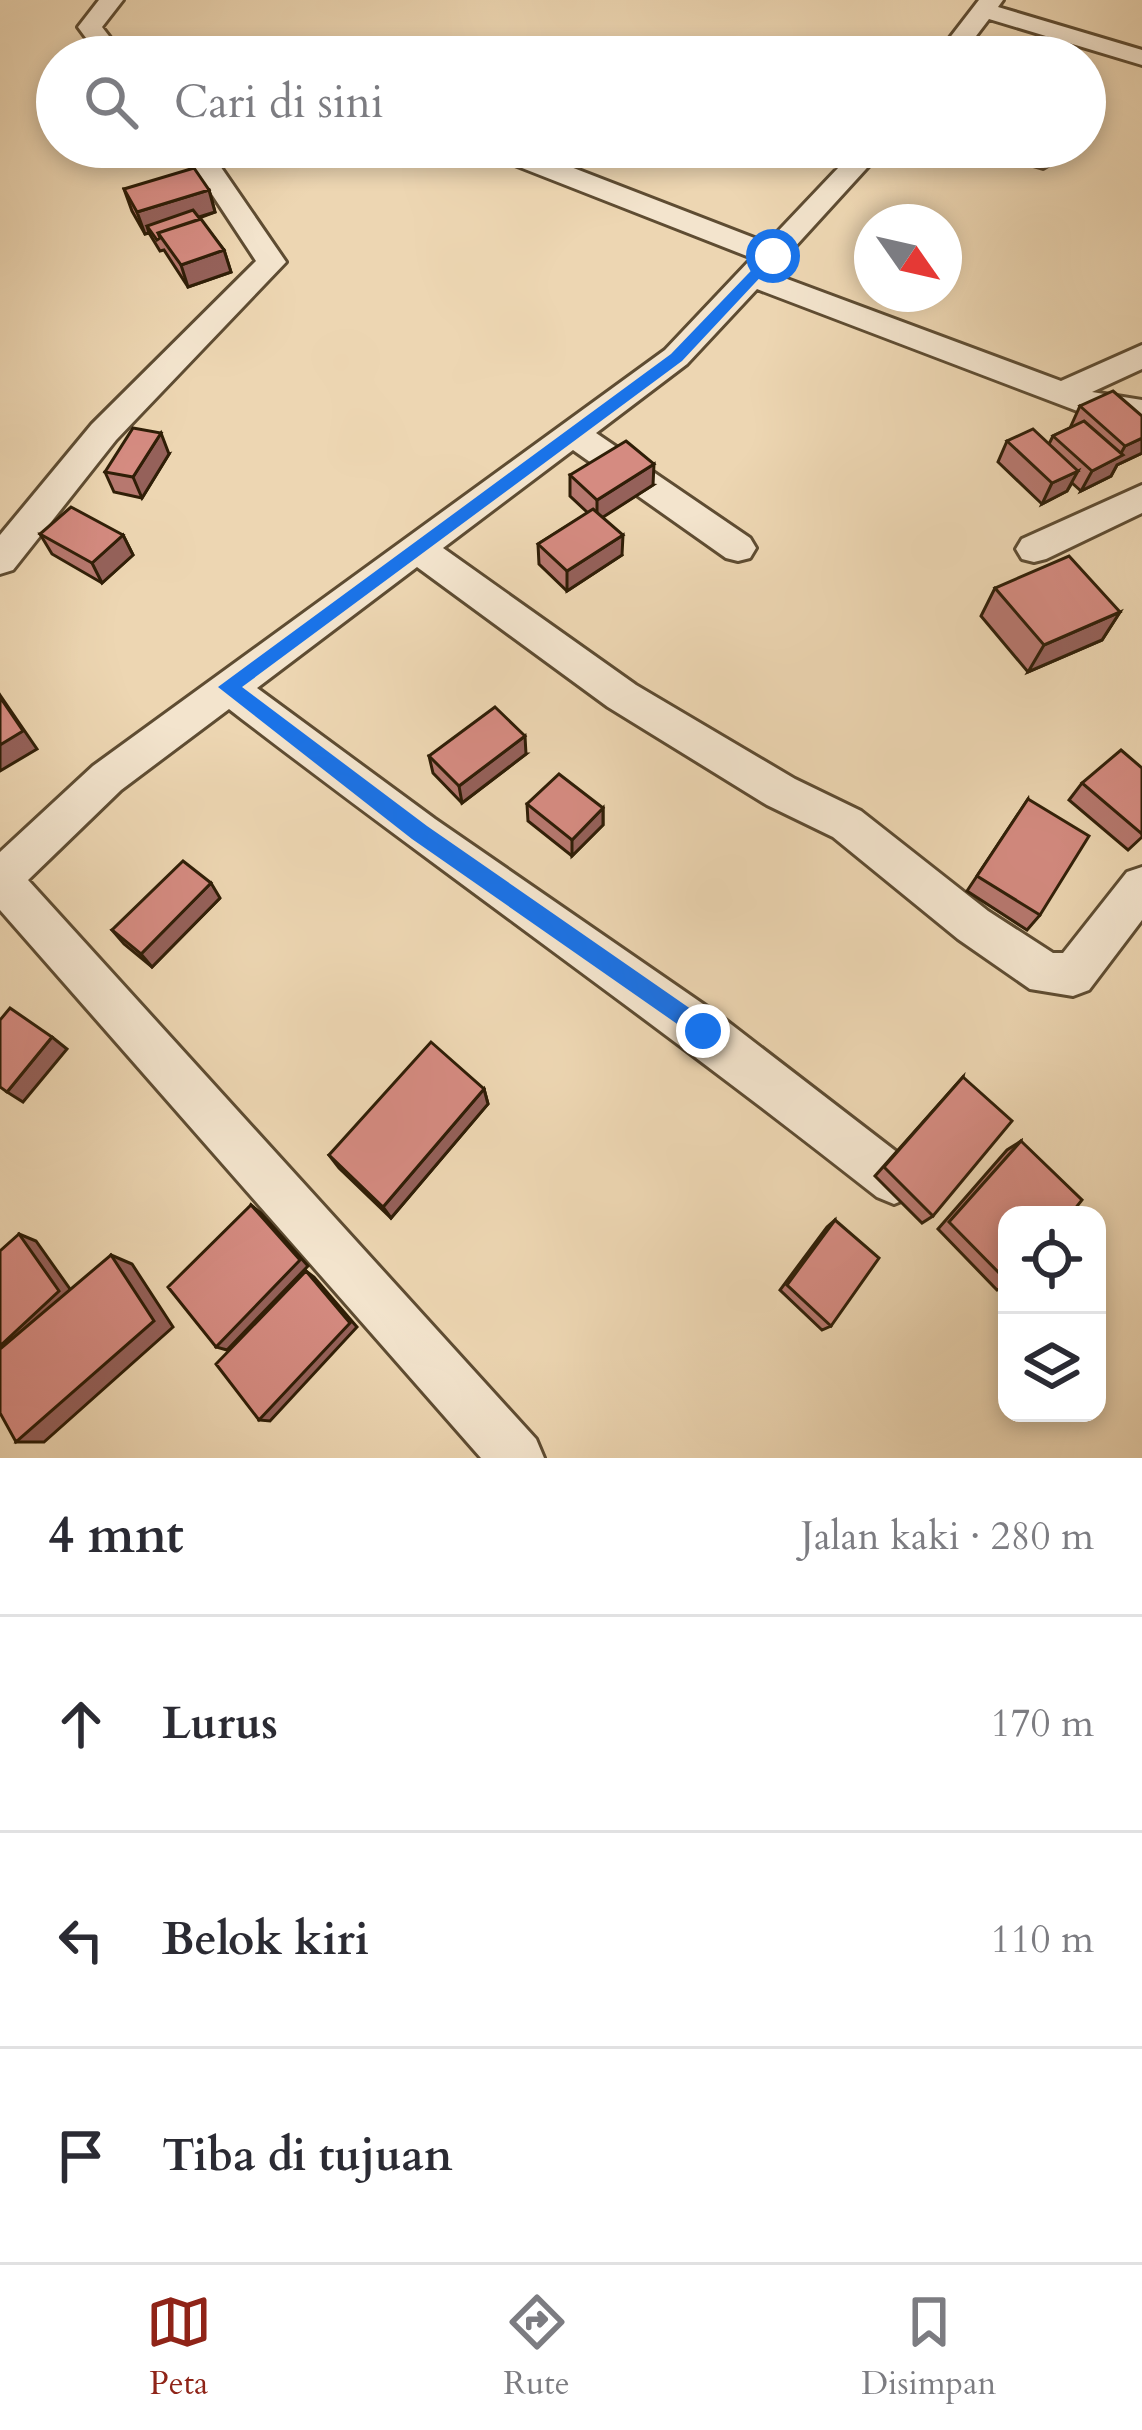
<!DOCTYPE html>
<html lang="id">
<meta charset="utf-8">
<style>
:root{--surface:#fff;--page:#f7f7f7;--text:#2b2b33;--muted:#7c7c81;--line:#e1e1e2;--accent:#8f2418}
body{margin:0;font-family:Cardo,serif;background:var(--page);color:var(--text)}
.controls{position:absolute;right:36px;bottom:36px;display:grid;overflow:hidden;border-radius:24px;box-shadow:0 6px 18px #0003}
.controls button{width:108px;height:108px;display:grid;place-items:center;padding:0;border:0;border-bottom:3px solid var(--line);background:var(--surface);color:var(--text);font:60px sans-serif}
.compass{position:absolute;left:854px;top:204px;width:108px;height:108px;border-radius:50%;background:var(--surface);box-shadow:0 6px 18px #0003;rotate:124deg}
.stop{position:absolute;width:36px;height:36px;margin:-27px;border:9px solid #1a73e8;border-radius:50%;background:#fff}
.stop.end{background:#1a73e8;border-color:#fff;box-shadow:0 3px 12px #0008}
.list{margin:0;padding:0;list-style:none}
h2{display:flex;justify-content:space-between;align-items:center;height:156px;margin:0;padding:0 48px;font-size:51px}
h2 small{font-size:39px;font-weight:400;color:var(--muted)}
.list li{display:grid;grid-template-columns:78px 1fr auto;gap:36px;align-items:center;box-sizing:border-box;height:216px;padding:0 48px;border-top:3px solid var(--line)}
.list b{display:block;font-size:45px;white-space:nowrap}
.list em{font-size:39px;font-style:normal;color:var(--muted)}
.icon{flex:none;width:66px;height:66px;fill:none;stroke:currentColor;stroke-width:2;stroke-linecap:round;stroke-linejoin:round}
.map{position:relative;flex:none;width:1142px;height:1458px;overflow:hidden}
.search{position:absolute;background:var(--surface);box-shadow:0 6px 18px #0003;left:36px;right:36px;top:36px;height:132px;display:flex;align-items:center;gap:30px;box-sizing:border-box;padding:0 42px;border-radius:66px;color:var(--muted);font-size:45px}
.sheet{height:804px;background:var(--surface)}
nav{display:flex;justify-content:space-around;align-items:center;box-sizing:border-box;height:168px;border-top:3px solid var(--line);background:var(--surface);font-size:33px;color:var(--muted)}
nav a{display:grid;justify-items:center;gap:6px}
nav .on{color:var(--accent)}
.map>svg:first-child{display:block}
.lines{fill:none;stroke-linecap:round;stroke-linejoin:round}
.minor-casing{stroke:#5e4c32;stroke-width:6}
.minor{fill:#f3e4cd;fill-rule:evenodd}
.wall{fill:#b7786f;stroke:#2f1e07;stroke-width:3}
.shaded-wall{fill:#95615a;stroke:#2f1e07;stroke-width:3}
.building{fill:#d58b81;stroke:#2f1e07;stroke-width:3}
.route{fill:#1a73e8}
</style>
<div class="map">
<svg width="1142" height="1458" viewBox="0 0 1142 1458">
<rect width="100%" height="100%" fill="#edd6b2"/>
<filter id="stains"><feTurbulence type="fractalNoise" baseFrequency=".00167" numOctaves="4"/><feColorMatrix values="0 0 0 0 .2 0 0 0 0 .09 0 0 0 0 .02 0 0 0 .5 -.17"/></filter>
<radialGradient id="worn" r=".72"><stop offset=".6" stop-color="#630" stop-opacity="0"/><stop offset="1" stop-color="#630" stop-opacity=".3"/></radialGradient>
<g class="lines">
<defs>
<path id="minor" d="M99 0H123L102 27 125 57H100L78 27Z
M979 0H1003L998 7 1142 50V65L989 19 960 57H935Z
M181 147H207L286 262 116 440 13 570 0 574V535L92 424 256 261Z
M792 147H831L852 154 858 147H886L771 273 1061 381 1142 345V369L1092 392 1142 400V426L1080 412 757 289 687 364 596 433 750 538 756 548 750 558 738 561 726 558 573 450 443 548 636 685 795 779 861 811 988 911 1053 953H1063L1127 872 1142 867V920L1089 990 1073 996 1030 989 958 939 833 837 767 805 608 707 417 567 257 688 435 819 719 1015 911 1163 918 1180 911 1197 894 1204 877 1197C665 1029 443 874 229 709L121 790 28 880 536 1439 544 1458H481L0 910V852L93 766 665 350 752 258 507 162 504 156 507 150H527L767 243 839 167 796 153Z
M989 147H1029L1056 160 1043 168 993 153Z
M1142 485V513L1046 559 1034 562 1022 559 1016 549 1022 539Z"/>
</defs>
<use href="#minor" class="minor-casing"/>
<use href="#minor" class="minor"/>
</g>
<path class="wall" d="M124 189 209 190 215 212 199 218 224 250 231 272 188 287 164 250 160 251 149 233 145 234 132 211Z
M1080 406 1142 416V453L1117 465 1111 476 1081 491 1072 483 1067 491 1042 504 998 462 1007 441 1049 444 1053 436 1070 428Z
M169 454 142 498 114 492 105 472Z
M570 475 653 485 602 517 622 555 567 591 539 564 538 544 588 513 570 496Z
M40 534 123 535 133 555 102 583 52 554Z
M995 588 1120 612 1102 640 1028 672 981 616Z
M526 754 462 803 433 773 429 756Z
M1142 768V837L1128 850 1069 800 1082 783Z
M1028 799 1040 915 1027 930 967 891Z
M527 804 603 808V825L572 856 528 821Z
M220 898 152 967 124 944 112 930Z
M963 1077 933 1216 922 1223 875 1176Z
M484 1089 488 1104 391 1218 339 1168 329 1155Z
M1021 1141 1007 1215V1287L997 1290 938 1229 1007 1150Z
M835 1220 831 1326 822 1330 780 1290 827 1227Z"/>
<path class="shaded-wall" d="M90 147H110L92 152Z
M209 190 215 212 151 232 147 226 149 233 145 234 137 212Z
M224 250 231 272 188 287 181 265Z
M161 433 169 454 142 498 133 477Z
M1142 438V453L1117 465 1111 476 1081 491 1092 471 1119 457 1125 446Z
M654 464 653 485 597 521V500Z
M1078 471 1067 491 1042 504 1052 483Z
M123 535 133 555 102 583 92 563Z
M623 535 622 555 567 591V571Z
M1120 612 1102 640 1028 672 1044 645Z
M0 695 37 749 0 771Z
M525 736 526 754 462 803 459 786Z
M603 808V825L572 856V840Z
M211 883 220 898 152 967 141 954Z
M52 1037 67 1049 23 1102 7 1092Z
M484 1089 488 1104 391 1218 383 1207Z
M251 1205 261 1213 308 1266 227 1350 216 1347Z
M19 1234 36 1241 75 1296 0 1366V1346Z
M111 1255 132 1264 173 1327 44 1442H16Z
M306 1271 314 1277 357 1327 270 1421 259 1420Z"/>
<path class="building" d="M968 48 990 57H958Z
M194 168 209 190 137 212 124 189Z
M193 210 200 219 158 233 160 238 157 240 147 226Z
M201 219 224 250 181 265 158 233Z
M1113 391 1142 416V438L1125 446 1080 406Z
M1084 421 1123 455 1092 471 1053 436Z
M133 428 161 433 133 477 105 472Z
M1033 429 1078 471 1052 483 1007 441Z
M626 441 654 464 597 500 570 475Z
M71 507 123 535 92 563 40 534Z
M593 509 623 535 567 571 538 544Z
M1069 556 1120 612 1044 645 995 588Z
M0 697 23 731 0 745Z
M495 707 525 736 459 786 429 756Z
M1121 750 1142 768V834L1082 783Z
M559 774 603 808 572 840 527 804Z
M1028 799 1089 836 1040 915 977 876Z
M183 861 211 883 141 954 112 930Z
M10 1008 52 1037 7 1092 0 1087V1020Z
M431 1042 484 1089 383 1207 329 1155Z
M963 1077 1012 1121 933 1216 884 1167Z
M1021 1141 1082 1200 1070 1215H1007V1281L949 1222Z
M251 1205 300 1260 216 1347 168 1287Z
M835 1220 879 1258 831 1326 787 1285Z
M19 1234 59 1291 0 1346V1251Z
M111 1255 154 1321 16 1442 0 1413V1349Z
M306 1271 350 1323 259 1420 216 1364Z"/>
<path class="route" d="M768 253 780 256 682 361 242 687 427 826 711 1023 714 1031 703 1042 412 839 218 687 671 354Z"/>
<rect width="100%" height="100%" filter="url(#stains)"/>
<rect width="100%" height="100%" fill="url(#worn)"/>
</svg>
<div class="controls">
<button><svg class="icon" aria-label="locate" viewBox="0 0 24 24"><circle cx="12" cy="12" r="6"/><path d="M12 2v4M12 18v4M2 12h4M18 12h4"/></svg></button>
<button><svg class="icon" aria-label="layers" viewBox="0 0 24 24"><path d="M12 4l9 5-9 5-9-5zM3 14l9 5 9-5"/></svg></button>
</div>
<svg class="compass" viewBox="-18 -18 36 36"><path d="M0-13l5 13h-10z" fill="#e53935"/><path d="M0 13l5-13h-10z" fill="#7c7c81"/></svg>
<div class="stop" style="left:773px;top:256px"></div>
<div class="stop end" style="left:703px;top:1031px"></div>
<div class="search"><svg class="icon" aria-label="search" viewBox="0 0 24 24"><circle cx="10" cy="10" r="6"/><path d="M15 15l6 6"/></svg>Cari di sini</div>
</div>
<section class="sheet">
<h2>4 mnt<small>Jalan kaki · 280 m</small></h2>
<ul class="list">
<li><svg class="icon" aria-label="ahead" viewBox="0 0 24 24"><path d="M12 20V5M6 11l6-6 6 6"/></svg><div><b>Lurus</b></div><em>170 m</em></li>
<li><svg class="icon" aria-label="left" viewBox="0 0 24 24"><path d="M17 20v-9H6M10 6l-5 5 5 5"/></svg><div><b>Belok kiri</b></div><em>110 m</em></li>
<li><svg class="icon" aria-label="arrive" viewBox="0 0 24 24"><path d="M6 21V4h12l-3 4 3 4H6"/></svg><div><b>Tiba di tujuan</b></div></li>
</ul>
</section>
<nav>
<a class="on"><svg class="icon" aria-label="map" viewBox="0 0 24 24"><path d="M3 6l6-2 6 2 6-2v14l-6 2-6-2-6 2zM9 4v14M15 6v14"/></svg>Peta</a>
<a><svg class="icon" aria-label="directions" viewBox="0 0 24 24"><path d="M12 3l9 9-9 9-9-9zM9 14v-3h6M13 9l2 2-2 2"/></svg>Rute</a>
<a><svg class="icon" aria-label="saved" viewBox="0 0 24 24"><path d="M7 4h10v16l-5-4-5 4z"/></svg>Disimpan</a>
</nav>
